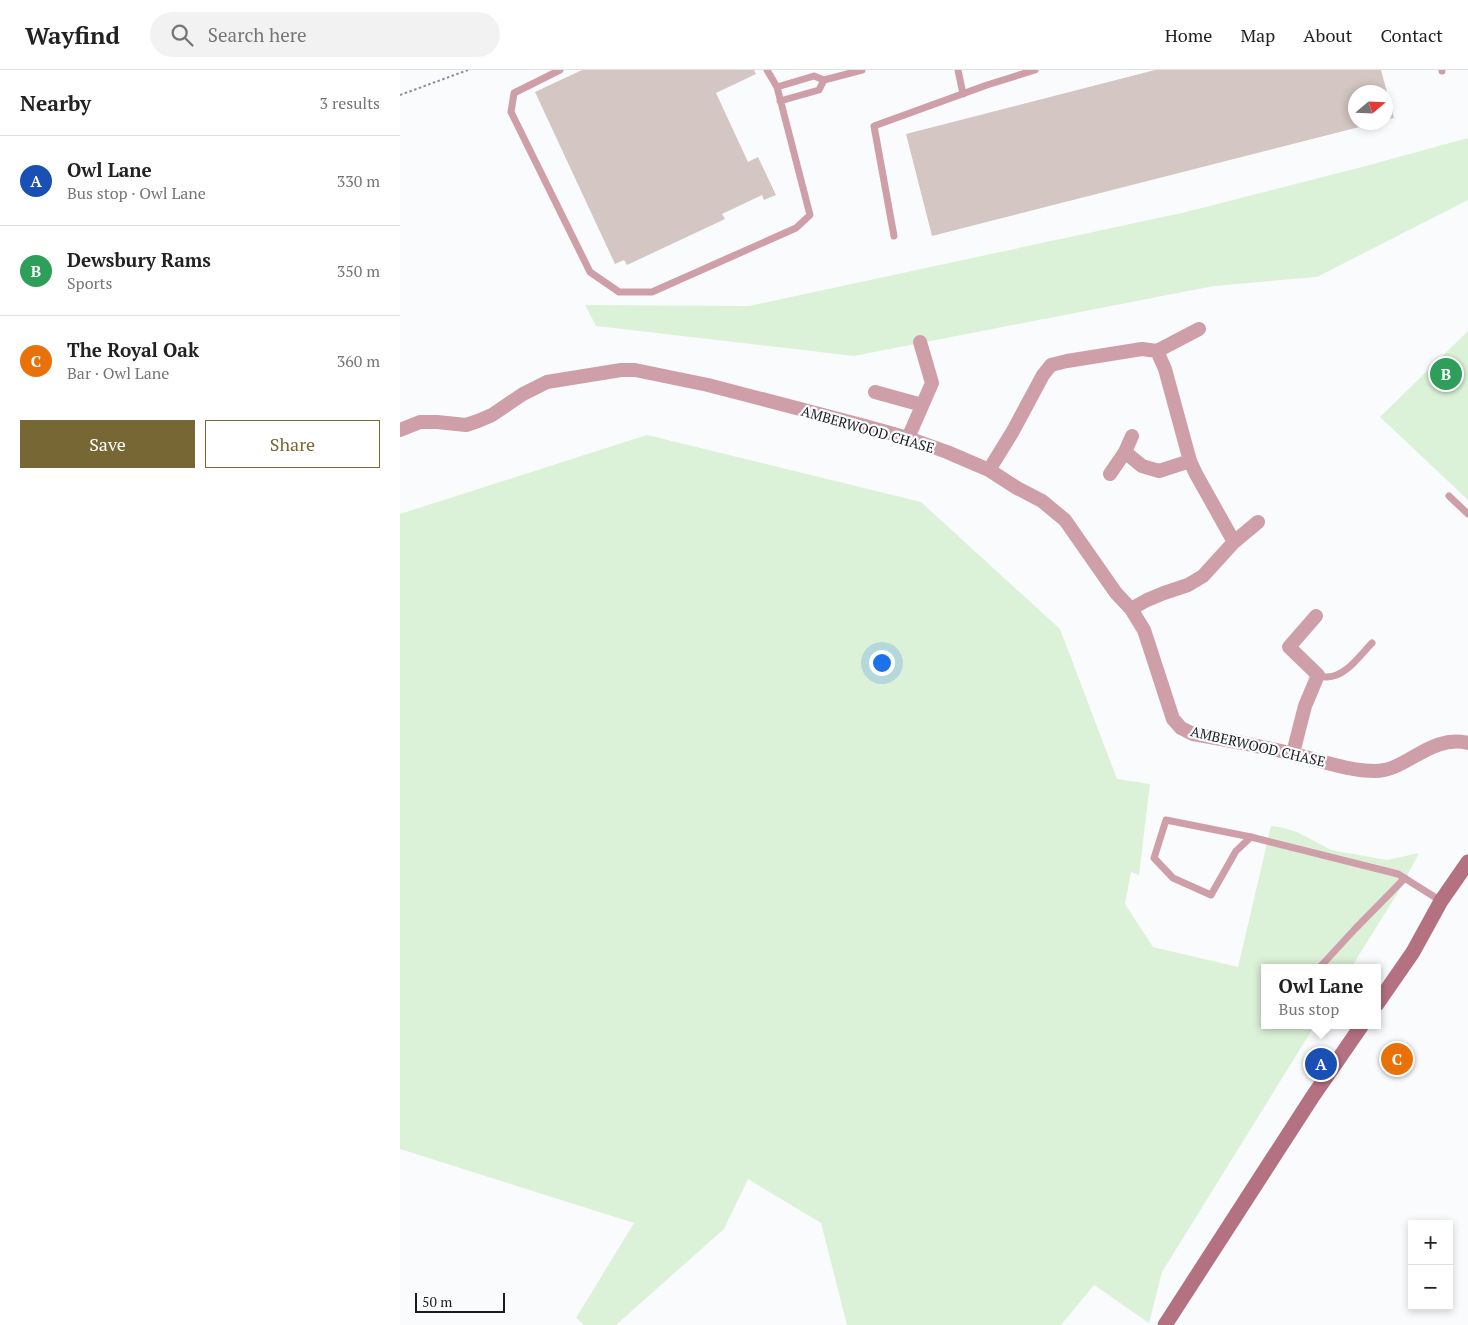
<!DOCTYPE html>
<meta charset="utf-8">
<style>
:root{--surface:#fff;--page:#f2f2f2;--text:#222;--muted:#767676;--line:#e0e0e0;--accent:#776734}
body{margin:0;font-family:"PT Serif",serif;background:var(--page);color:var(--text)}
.controls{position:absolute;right:15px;bottom:15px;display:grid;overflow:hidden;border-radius:0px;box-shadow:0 2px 8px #0003}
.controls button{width:45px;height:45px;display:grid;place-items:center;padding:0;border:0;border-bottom:1px solid var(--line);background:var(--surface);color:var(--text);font:25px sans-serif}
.compass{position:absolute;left:948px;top:15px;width:45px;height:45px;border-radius:50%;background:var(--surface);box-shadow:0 2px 8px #0003;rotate:71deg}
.scale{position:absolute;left:15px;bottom:12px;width:90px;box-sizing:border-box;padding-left:5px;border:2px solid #191b1f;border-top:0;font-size:14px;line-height:18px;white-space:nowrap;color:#191b1f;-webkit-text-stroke:4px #fafbfd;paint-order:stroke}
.you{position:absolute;left:481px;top:592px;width:18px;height:18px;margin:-12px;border:4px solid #fff;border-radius:50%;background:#1a73e8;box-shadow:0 0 0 8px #1a73e833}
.badge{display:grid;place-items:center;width:32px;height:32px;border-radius:50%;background:var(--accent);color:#fff;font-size:16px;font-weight:700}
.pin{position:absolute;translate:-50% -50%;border:2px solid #fff;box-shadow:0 1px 5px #0006}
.popup{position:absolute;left:861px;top:894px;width:120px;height:65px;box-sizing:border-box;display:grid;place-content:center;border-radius:0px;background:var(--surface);filter:drop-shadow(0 1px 4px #0005);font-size:16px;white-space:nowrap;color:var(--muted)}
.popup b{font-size:19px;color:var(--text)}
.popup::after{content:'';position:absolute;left:50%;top:100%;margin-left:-10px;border:10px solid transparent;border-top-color:var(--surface)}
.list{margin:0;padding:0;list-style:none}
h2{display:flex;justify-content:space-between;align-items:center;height:65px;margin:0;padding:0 20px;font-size:21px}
h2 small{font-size:16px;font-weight:400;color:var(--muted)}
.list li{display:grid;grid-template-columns:32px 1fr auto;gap:15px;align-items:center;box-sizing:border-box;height:90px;padding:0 20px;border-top:1px solid var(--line)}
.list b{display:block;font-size:19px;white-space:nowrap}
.list p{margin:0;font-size:16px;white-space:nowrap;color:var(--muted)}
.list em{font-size:16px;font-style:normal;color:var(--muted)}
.actions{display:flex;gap:10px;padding:15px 20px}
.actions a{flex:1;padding:11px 0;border:1px solid var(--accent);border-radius:0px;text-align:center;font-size:18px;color:var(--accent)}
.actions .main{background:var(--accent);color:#fff}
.icon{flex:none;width:28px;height:28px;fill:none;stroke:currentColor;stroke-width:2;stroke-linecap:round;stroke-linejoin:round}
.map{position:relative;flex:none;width:1068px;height:1255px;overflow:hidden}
header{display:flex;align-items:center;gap:30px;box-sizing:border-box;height:70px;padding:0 25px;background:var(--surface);border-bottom:1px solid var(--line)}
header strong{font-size:24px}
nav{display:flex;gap:28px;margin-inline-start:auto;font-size:18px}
.search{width:350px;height:45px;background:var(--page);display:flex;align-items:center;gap:12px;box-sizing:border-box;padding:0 18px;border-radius:28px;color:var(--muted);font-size:19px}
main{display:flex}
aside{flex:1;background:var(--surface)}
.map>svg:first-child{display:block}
.green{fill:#dcf2d8}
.building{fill:#d3c6c3}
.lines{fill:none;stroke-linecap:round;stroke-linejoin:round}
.path{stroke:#8c8e91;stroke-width:2;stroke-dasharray:2.5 2.5;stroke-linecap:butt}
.service{stroke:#ce9fa9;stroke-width:7}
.minor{stroke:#ce9fa9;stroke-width:14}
.secondary{stroke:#b47181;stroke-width:15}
.labels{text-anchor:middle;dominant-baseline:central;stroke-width:4.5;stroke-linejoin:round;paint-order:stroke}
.street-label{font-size:14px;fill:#191b1f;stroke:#fafbfd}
</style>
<header>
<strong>Wayfind</strong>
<div class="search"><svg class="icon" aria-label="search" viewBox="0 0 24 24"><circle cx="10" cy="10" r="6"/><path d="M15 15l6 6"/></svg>Search here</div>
<nav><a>Home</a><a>Map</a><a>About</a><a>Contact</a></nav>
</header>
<main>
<aside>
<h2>Nearby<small>3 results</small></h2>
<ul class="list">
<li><span class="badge" style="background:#1a4fb4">A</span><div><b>Owl Lane</b><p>Bus stop · Owl Lane</p></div><em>330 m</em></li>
<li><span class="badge" style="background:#2e9e5b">B</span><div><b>Dewsbury Rams</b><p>Sports</p></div><em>350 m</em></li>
<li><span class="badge" style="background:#e8710a">C</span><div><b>The Royal Oak</b><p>Bar · Owl Lane</p></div><em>360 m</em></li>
</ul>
<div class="actions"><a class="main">Save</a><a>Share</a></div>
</aside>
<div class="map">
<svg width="1068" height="1255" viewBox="0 0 1068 1255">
<rect width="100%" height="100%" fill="#fafbfd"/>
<path class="green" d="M1068 68V130L917 207 814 216 454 286 196 256 185 235 349 236 786 142 962 97Z
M1068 261V430L980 347Z
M247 365 521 432 660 559 717 709 750 714 739 805 731 802 725 834 753 877 838 897 871 756 880 757 897 762 931 780 987 790 1019 783 1000 819 951 898H865V955H915L762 1202 749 1253 694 1215 661 1255H447L421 1153 348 1109 324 1159 216 1255H184L176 1248 234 1153 0 1079V444Z"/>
<path class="building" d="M182 0H354L356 4 316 23 348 92 358 87 376 125 364 130 362 125 322 144 325 149 227 195 224 190 215 194 135 22Z
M755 0H981L994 48 986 50V22H956V52L975 53 532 166 506 64Z"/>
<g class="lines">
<path class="path" d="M0 25 68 0"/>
<path class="service" d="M160 0 114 23 111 42 190 202 219 222H252L396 158 410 145 377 17 367 0
M558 0 563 24
M1042 0V1
M377 17 414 6 424 10 462 0
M380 31 419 20 424 10
M494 166 474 56 587 15 635 0
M1049 426 1068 444
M918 605C921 605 923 607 926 607 945 608 960 585 972 573
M851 767 836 781 811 825 773 808 754 788 766 750 851 767 998 804 1041 831
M919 898 955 859 1005 808"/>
<path class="minor" d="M757 281 799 259
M475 322 522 335
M0 360 20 352H37L66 355 78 351 92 345 123 324 147 312 221 300H235L308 315 465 356 508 368 547 382 589 400 617 418 642 431 665 450 716 523 731 539 744 560 773 649 781 658 793 664C827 670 861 676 894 684 920 690 948 701 975 701 1007 701 1030 664 1068 673
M508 368 532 313 520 272
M725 382 742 396 759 401 790 391
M589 400 613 361 643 305 651 295 667 291 742 279 757 281 765 299 790 391 796 404 834 472 803 506 788 515 764 523 747 530 731 539
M710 404 725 382 732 366
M834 472 858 452
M893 683 905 636 918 605 889 577 916 546"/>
<path class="secondary" d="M977 934 1013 882 1041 831 1068 792
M765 1255 913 1026 962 955"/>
</g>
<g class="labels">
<g class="street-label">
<text transform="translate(468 359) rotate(16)">AMBERWOOD CHASE</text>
<text transform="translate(858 676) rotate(13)">AMBERWOOD CHASE</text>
</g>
</g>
</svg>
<div class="controls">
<button>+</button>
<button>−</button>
</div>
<svg class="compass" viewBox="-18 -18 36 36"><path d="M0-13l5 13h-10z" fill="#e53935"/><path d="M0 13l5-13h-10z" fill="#767676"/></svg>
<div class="scale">50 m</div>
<div class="you"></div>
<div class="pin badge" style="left:921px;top:994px;background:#1a4fb4">A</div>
<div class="popup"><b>Owl Lane</b>Bus stop</div>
<div class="pin badge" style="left:1046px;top:304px;background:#2e9e5b">B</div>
<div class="pin badge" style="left:997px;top:989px;background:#e8710a">C</div>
</div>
</main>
